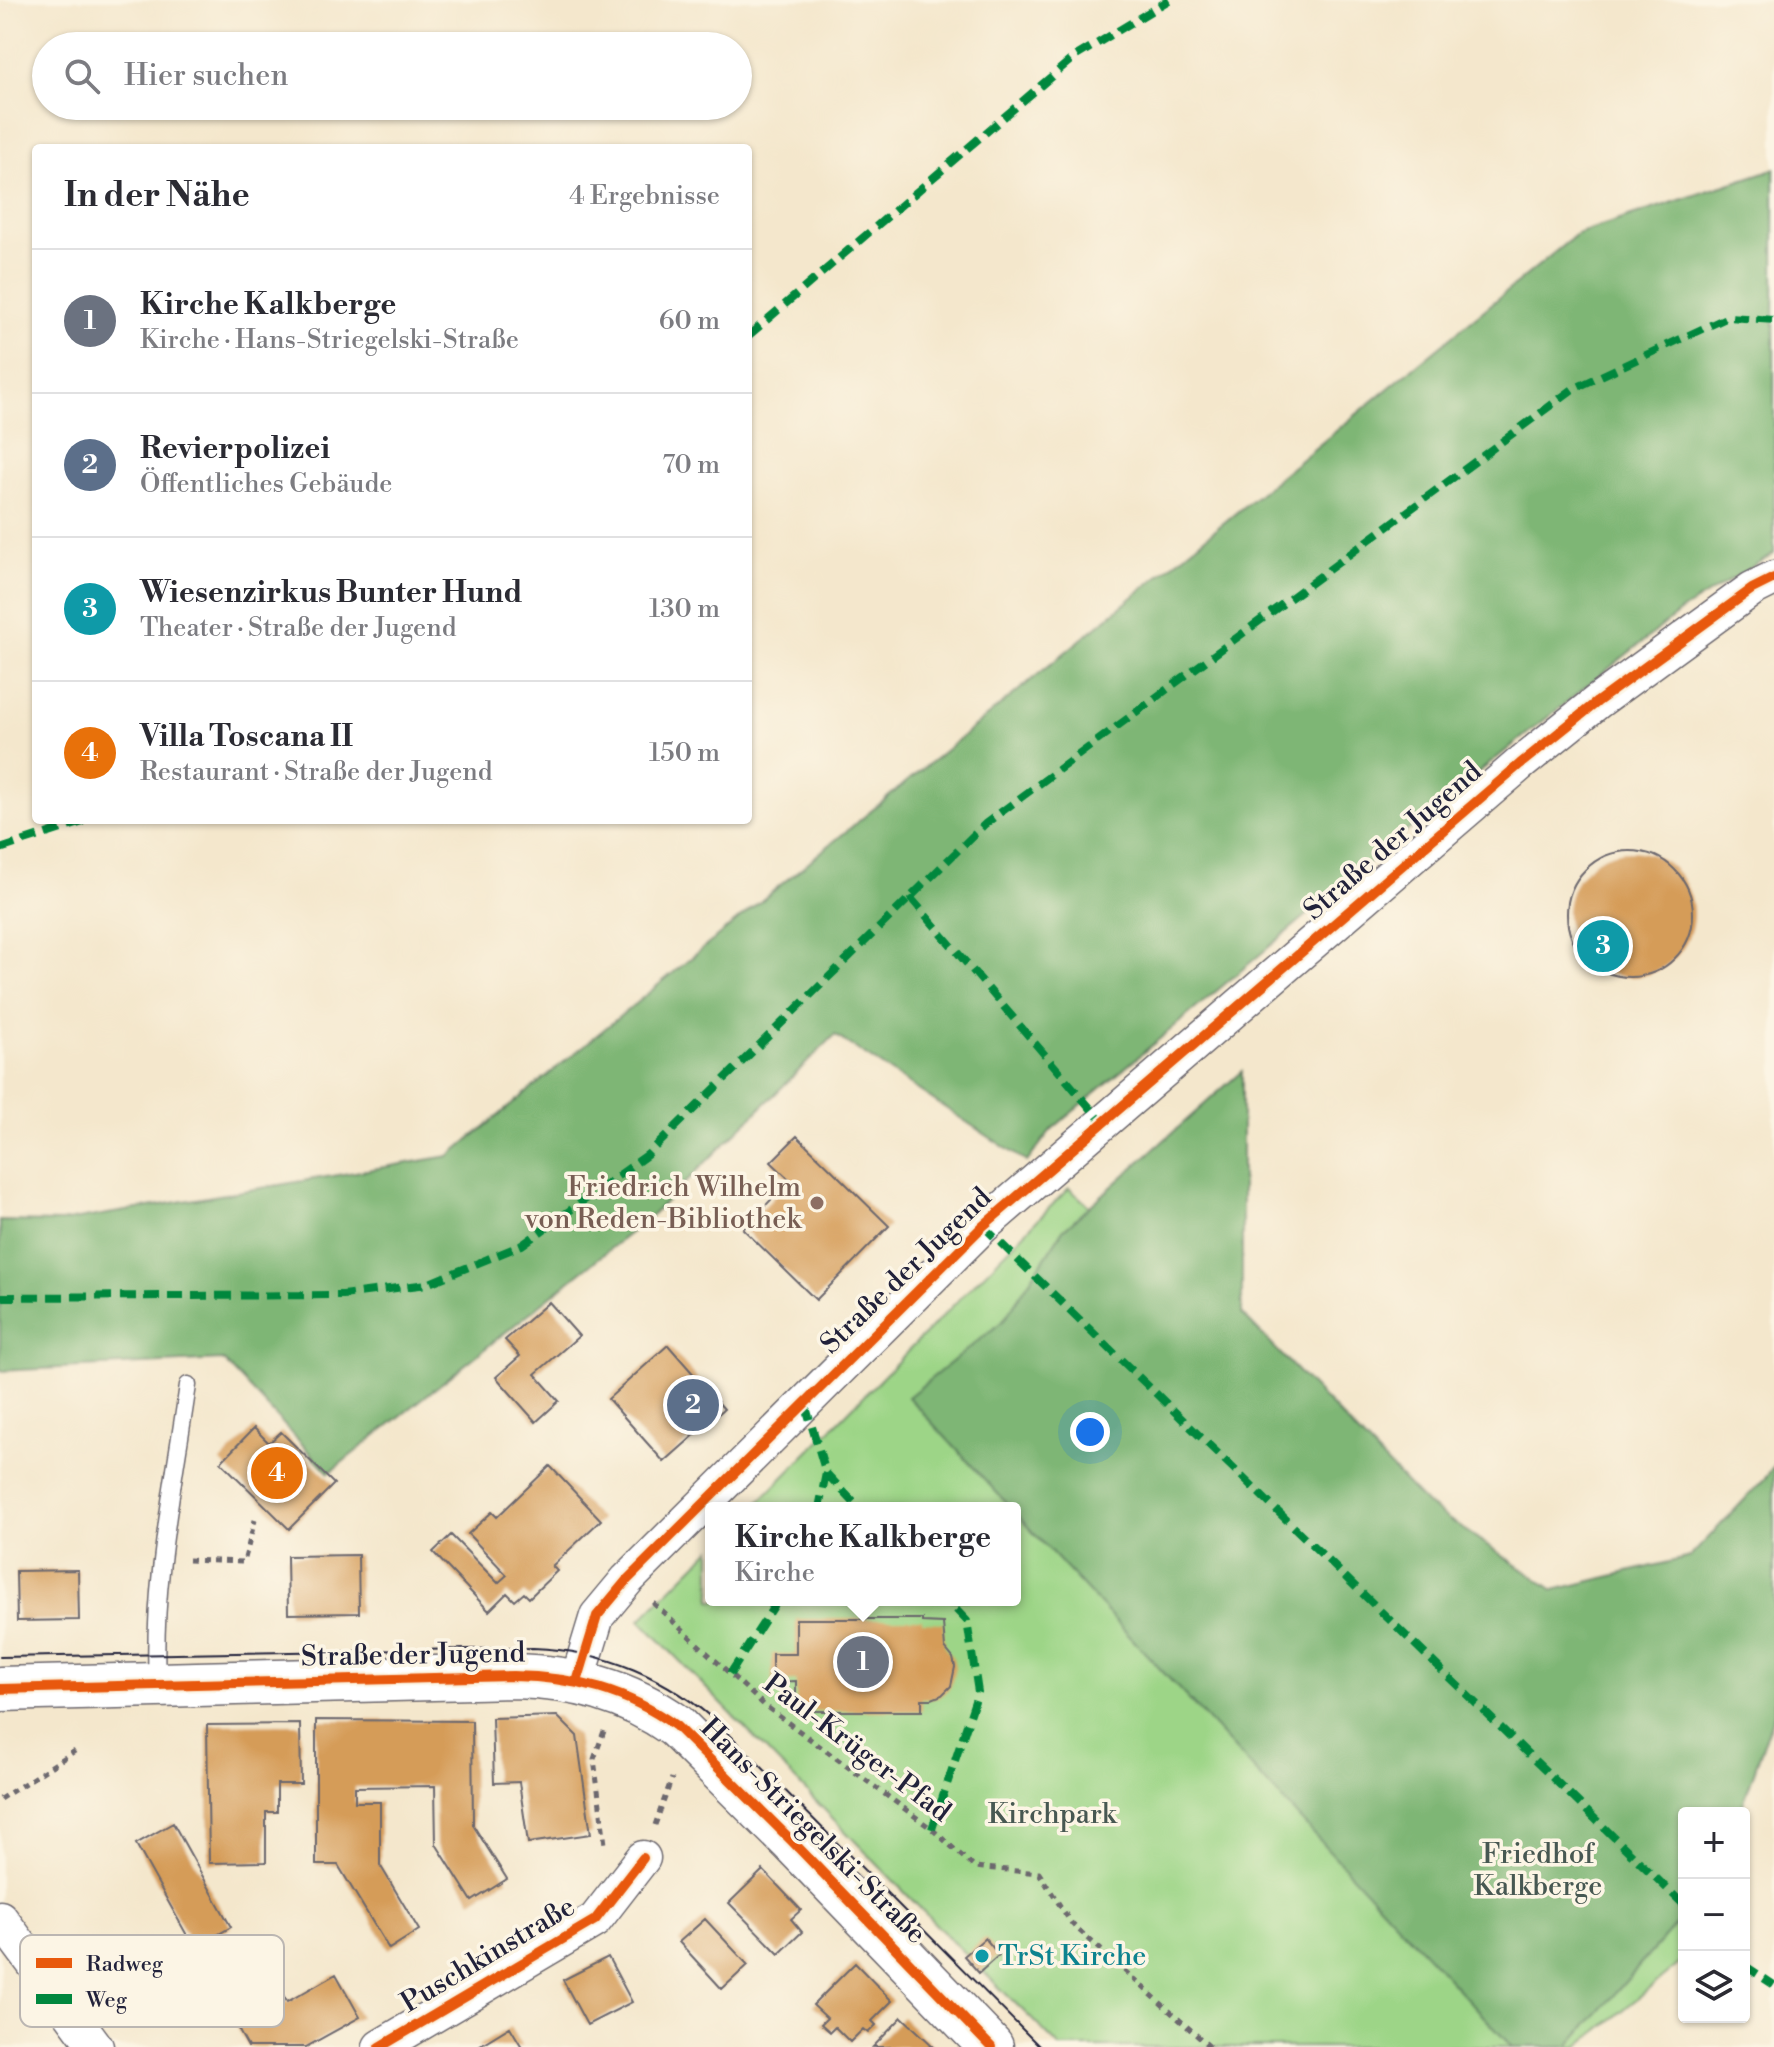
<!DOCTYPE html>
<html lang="de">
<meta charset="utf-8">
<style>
:root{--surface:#fff;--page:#f2f2f3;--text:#2b2b33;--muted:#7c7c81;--line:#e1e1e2;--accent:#b5179e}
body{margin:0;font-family:"Libre Bodoni",serif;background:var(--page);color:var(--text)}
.controls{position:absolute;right:24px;bottom:24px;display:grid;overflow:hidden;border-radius:8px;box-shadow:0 2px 6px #0004}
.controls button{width:72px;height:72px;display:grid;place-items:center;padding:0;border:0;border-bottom:2px solid var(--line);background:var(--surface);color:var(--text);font:40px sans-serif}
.you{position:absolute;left:1090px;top:1432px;width:28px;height:28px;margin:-20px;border:6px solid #fff;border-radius:50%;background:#1a73e8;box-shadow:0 0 0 12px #1a73e833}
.badge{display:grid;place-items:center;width:52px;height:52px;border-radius:50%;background:var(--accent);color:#fff;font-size:26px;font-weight:700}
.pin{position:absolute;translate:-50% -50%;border:4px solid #fff;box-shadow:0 2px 8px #0006}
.popup{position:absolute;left:705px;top:1502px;width:316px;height:104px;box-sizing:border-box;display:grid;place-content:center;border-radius:8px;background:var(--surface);filter:drop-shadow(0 2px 6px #0005);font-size:26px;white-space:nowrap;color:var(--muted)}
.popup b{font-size:30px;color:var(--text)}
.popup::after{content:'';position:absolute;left:50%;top:100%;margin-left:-16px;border:16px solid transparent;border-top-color:var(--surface)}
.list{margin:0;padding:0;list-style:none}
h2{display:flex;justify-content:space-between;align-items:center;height:104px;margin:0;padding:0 32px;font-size:34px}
h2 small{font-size:26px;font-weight:400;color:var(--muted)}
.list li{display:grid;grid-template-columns:52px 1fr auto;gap:24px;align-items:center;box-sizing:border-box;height:144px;padding:0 32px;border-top:2px solid var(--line)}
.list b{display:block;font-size:30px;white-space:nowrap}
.list p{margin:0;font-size:26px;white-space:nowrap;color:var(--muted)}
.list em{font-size:26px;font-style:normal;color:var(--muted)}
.icon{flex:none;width:44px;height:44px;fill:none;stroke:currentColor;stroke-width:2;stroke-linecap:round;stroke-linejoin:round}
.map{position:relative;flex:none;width:1774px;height:2047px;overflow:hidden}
.search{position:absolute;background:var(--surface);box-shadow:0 2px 6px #0004;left:32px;top:32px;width:720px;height:88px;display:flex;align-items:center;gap:20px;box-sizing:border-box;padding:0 28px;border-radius:44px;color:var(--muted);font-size:30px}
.panel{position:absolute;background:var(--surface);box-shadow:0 2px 6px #0004;left:32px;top:144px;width:720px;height:680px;border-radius:8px}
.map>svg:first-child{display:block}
.green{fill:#9dd587;stroke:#607c61;stroke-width:2}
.forest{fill:#7eb674;stroke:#506c58;stroke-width:2}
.building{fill:#d59c58}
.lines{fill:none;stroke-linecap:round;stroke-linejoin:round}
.lane-casing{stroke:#6c676e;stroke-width:19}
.street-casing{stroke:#6c676e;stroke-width:37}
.secondary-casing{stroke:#6c676e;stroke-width:47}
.path{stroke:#6c676e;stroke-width:5;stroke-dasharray:6 6;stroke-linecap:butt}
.lane{stroke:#fff;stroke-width:16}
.street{stroke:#fff;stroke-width:34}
.secondary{stroke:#fff;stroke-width:44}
.tram{stroke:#22223b;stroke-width:2}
.quiet{stroke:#00873e;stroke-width:8;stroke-dasharray:16 8;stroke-linecap:butt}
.cycleway-casing{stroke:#fcf5e5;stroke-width:15}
.cycleway{stroke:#e8590c;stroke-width:10}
.education-dot{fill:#8d6e63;stroke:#fcf5e5;stroke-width:3}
.culture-dot{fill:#0f9aa8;stroke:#fcf5e5;stroke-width:3}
.labels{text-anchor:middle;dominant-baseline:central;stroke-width:7;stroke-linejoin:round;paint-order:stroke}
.street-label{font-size:28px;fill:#22223b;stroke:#fcf5e5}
.education-label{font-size:28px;fill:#785e54;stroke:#fcf5e5;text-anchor:end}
.park-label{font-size:28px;fill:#475852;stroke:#fcf5e5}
.culture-label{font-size:28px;fill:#0d838f;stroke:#fcf5e5;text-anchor:start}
.key{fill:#fcf5e5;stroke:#bbb6b2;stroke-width:2}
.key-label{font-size:22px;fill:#22223b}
</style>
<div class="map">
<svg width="1774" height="2047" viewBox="0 0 1774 2047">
<rect width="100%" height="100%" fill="#fcf5e5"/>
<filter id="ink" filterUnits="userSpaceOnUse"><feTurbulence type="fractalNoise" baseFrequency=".0125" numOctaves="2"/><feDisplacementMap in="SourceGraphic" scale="16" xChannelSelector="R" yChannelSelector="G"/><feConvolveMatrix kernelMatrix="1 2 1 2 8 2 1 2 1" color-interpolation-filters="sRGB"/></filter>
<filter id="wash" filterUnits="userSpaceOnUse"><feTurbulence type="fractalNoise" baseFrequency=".006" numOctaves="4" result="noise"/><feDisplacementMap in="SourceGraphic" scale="32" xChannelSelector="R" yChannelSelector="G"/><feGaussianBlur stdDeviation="1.8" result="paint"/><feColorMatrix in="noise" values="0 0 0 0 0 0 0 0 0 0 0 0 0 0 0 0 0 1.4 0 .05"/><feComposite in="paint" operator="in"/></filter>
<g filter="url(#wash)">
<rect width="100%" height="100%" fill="#f4e7cc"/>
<path class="green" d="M1069 1188 1110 1225 1684 1813V1960L1578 2047H1060L951 1940 640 1620 711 1549V1600H1015V1508H753Z"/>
<path class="forest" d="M1774 169V553L1681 611 1444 800 1051 1130 1027 1162 835 1035 650 1217 329 1473 223 1360 0 1371V1221L61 1222 449 1156 1577 234Z
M1242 1071V1314L1426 1504 1554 1590 1690 1557 1767 1476 1774 1466V1714L1740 1813H1684V1915L1568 2047H1512L1015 1513V1508H1011L908 1397 1004 1320 1063 1230Z"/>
<g id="blocks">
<path class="building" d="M1567 914a63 63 0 1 1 126 0a63 63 0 1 1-126 0Z
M797 1136 889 1226 816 1300 743 1229 790 1180 771 1162Z
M549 1302 579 1336 535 1374 559 1401 536 1422 496 1377 520 1356 505 1340Z
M668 1345 724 1409 664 1462 608 1399Z
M254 1428 269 1443 281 1432 334 1484 289 1529 221 1462Z
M550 1466 601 1520 552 1566 557 1571 529 1598 524 1593 515 1601 507 1593 489 1611 433 1552 451 1535 498 1583 507 1575 468 1534 492 1512 497 1517Z
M358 1555 359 1613 288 1614 287 1556Z
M78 1570 79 1620 17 1621 16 1571Z
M796 1619H922V1622L943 1623 945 1648 953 1658 955 1667 951 1686 942 1695 932 1699H922V1711H796V1681L772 1682V1654H796Z
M557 1716 577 1736 591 1834 528 1843 519 1782 494 1783 492 1718Z
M316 1720 472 1721 473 1825 507 1879 472 1901 436 1844 435 1786 355 1787V1802H380V1865L419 1930 389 1949 338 1865H316Z
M300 1724 301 1784H277V1812H266V1862L209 1863 207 1725Z
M173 1823 231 1927 194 1948 136 1844Z
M763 1870 801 1910 791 1919 802 1932 779 1954 729 1903Z
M705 1919 748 1965 722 1989 679 1942Z
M985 1938 999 1955 979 1973 964 1956Z
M258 1950 287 2002 336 1974 360 2017 306 2047H248L209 1977Z
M608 1957 632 2002 587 2025 563 1980Z
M855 1963 892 2001 872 2021 876 2025 868 2033 863 2029 850 2042 835 2027 830 2032 821 2024 827 2018 813 2005Z
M902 2017 934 2047H873Z
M510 2027 522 2047H477Z"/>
</g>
</g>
<g filter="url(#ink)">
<use href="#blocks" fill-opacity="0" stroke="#6c676e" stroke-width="2"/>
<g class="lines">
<defs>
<path id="lane" d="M157 1683C152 1584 174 1483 188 1385"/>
<path id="street" d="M577 1682 597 1616 627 1580 983 1226 1520 764 1597 702 1752 589 1774 578
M0 1918 96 2047
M380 2047 595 1920 643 1858"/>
<path id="secondary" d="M0 1689 513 1676C574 1677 627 1691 676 1726L791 1840 991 2047"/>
</defs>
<use href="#lane" class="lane-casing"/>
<use href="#street" class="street-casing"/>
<use href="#secondary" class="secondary-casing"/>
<path class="path" d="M188 1560 244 1562 255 1520
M653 1603 764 1705 932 1829 974 1867 1039 1873 1072 1924 1210 2047
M604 1731 594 1759 605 1844
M0 1799 75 1751
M655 1825 672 1778"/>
<use href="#lane" class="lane"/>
<use href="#street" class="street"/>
<use href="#secondary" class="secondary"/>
<path class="tram" d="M0 1657 533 1648C604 1650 669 1678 721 1726L1040 2047"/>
<path class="quiet" d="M748 336 1073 58 1169 0
M0 849 89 820
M910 897 1103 1123
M983 1226 1684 1905
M0 1297 343 1295 427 1284 522 1245 647 1155 985 824 1573 389 1728 317 1774 320
M805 1404 826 1473 819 1508
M826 1473 859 1508
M730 1674 778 1600
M932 1829 978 1692 967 1621 947 1600
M1744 1965 1774 1985"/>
<defs>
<path id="cycleway" d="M577 1682 597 1616 627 1580 983 1226 1520 764 1597 702 1752 589 1774 578
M0 1689 513 1676C574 1677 627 1691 676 1726L791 1840 991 2047
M380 2047 595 1920 643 1858"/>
</defs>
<use href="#cycleway" class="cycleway-casing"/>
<use href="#cycleway" class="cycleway"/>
</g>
</g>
<circle class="education-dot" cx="817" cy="1203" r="8"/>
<circle class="culture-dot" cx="982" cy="1956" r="8"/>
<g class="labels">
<g class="street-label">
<text transform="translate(1393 841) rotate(-41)">Straße der Jugend</text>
<text transform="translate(906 1271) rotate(-44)">Straße der Jugend</text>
<text transform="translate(413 1655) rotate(-1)">Straße der Jugend</text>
<text transform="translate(857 1748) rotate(37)">Paul-Krüger-Pfad</text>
<text transform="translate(813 1831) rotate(45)">Hans-Striegelski-Straße</text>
<text transform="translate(488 1955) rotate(-31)">Puschkinstraße</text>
</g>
<g class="education-label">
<text x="801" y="1187">Friedrich Wilhelm<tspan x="801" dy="32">von Reden-Bibliothek</tspan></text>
</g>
<g class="park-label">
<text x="1052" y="1814">Kirchpark</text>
<text x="1538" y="1854">Friedhof<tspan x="1538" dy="32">Kalkberge</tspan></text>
</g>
<g class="culture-label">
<text x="998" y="1956">TrSt Kirche</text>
</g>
</g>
<rect x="20" y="1935" width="264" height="92" rx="12" class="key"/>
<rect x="36" y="1958" width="36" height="10" fill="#e8590c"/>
<rect x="36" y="1994" width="36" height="10" fill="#00873e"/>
<g class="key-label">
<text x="86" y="1971">Radweg</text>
<text x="86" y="2007">Weg</text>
</g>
</svg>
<div class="controls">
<button>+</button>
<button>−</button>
<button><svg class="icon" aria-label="layers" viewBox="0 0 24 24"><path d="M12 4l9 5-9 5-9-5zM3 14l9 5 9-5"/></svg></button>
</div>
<div class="you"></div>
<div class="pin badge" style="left:863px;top:1662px;background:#6b7280">1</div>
<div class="popup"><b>Kirche Kalkberge</b>Kirche</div>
<div class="pin badge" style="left:693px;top:1405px;background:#5c6f8a">2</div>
<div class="pin badge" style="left:1603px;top:946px;background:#0f9aa8">3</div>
<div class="pin badge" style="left:277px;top:1473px;background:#e8710a">4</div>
<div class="search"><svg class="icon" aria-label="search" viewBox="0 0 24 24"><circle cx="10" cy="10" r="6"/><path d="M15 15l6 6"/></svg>Hier suchen</div>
<section class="panel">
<h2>In der Nähe<small>4 Ergebnisse</small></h2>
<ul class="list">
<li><span class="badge" style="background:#6b7280">1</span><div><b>Kirche Kalkberge</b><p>Kirche · Hans-Striegelski-Straße</p></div><em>60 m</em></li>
<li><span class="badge" style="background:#5c6f8a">2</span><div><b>Revierpolizei</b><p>Öffentliches Gebäude</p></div><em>70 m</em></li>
<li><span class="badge" style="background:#0f9aa8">3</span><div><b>Wiesenzirkus Bunter Hund</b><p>Theater · Straße der Jugend</p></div><em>130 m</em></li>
<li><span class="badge" style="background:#e8710a">4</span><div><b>Villa Toscana II</b><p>Restaurant · Straße der Jugend</p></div><em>150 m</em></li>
</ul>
</section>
</div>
